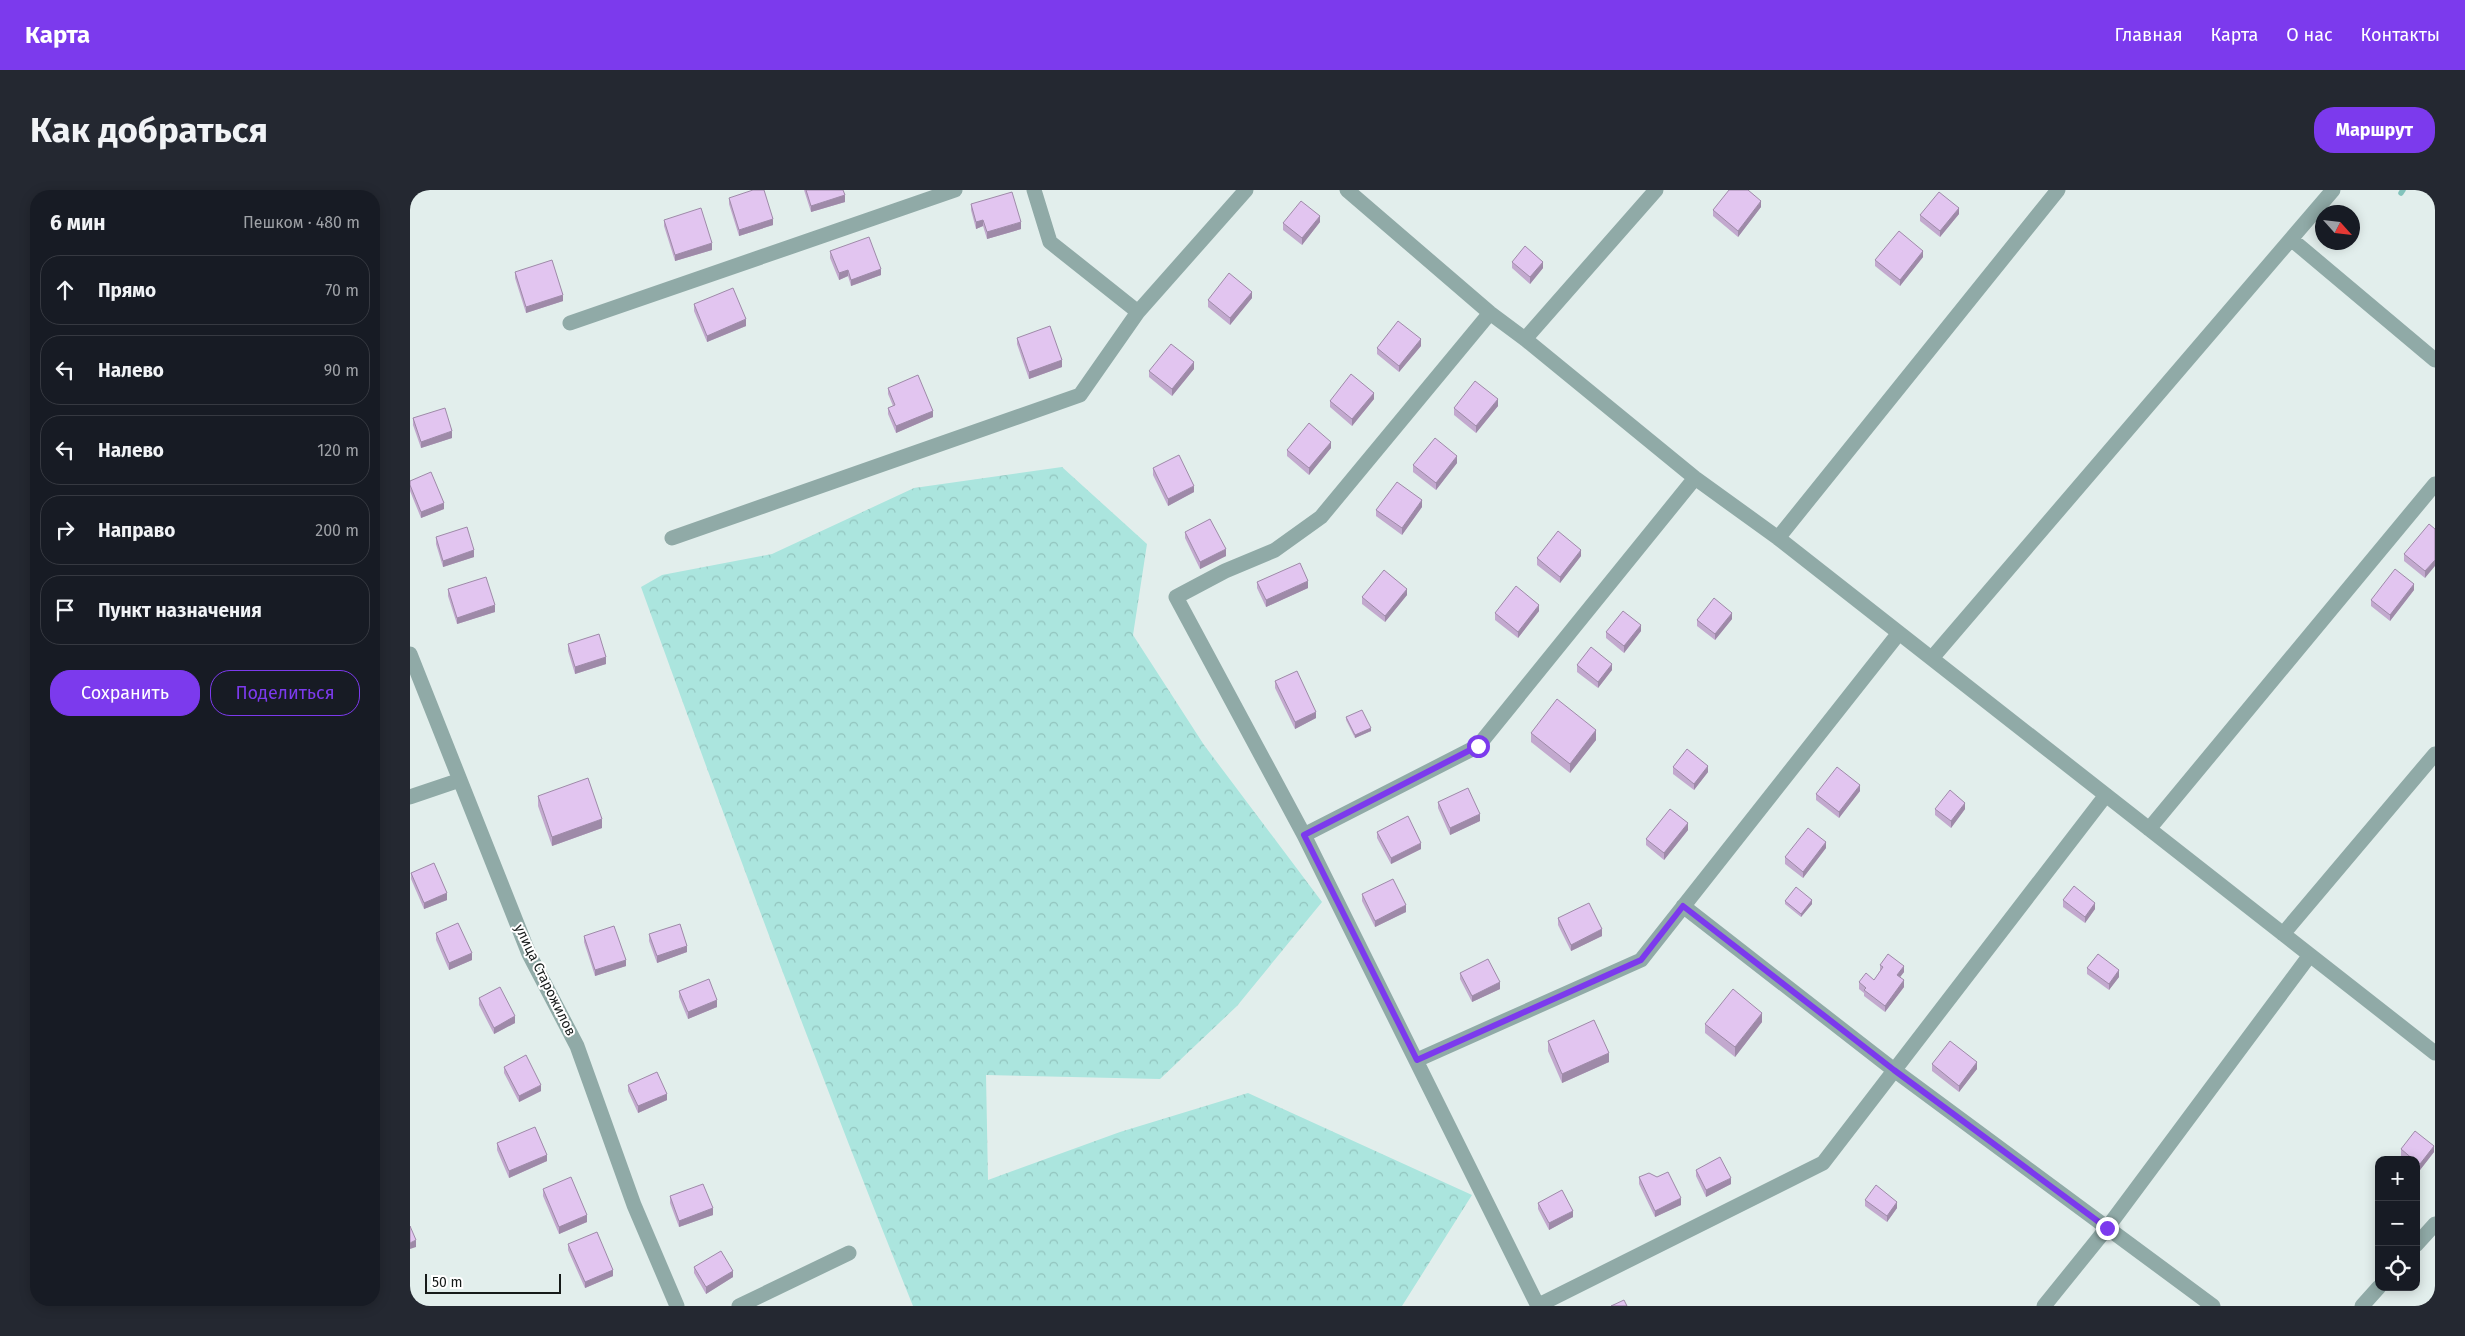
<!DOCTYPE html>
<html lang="ru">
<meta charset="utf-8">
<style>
:root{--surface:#171b24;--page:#242831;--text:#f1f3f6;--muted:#9ea1a6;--line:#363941;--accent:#7c3aed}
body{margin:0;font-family:"Fira Sans",sans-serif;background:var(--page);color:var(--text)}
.controls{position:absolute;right:15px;bottom:15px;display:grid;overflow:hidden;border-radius:10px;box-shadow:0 2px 12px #0003}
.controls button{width:45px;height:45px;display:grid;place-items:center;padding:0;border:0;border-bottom:1px solid var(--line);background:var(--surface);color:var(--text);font:25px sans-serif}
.compass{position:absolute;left:1905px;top:15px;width:45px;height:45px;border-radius:50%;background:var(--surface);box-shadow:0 2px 12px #0003;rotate:117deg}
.scale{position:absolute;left:15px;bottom:12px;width:136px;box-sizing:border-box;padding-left:5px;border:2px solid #161a19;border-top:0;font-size:14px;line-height:18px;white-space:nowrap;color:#161a19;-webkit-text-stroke:4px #fff;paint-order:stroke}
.stop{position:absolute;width:15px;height:15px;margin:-11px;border:4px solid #7c3aed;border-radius:50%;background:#fff}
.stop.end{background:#7c3aed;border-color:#fff;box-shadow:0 1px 5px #0008}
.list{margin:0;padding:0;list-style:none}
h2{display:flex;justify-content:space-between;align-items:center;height:65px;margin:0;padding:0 20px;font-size:21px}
h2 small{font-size:16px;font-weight:400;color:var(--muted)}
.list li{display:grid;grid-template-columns:32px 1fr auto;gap:15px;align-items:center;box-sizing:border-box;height:70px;margin:0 10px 10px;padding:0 10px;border:1px solid var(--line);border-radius:20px}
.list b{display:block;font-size:19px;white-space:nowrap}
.list em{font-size:16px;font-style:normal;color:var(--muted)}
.actions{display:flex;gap:10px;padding:15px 20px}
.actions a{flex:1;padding:11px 0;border:1px solid var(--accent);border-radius:20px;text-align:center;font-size:18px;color:var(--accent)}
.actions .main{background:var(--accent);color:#fff}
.icon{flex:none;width:28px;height:28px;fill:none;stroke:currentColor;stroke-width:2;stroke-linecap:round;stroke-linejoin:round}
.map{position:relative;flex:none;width:2025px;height:1116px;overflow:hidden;border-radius:20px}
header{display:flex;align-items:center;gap:30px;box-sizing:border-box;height:70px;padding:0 25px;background:var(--accent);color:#fff}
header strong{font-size:24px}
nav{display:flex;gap:28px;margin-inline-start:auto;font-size:18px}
.intro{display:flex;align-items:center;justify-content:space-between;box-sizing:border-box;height:120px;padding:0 30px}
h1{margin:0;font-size:35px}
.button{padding:12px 22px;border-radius:20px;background:var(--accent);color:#fff;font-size:18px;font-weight:700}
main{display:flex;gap:30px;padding:0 30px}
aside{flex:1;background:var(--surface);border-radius:20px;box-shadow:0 2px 12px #0003}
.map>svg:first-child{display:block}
.forest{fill:url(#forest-crowns)}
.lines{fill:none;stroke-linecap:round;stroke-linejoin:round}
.stream{stroke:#83c3bc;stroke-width:5.5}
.minor{stroke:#90aaa7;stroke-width:15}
.wall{fill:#c2a9ce}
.shaded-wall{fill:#9e8aa8}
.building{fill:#e2c5f0;stroke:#9e8aa8}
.route{stroke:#7c3aed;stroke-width:6}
.labels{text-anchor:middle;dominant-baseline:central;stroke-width:4;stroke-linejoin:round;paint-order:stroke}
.street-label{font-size:14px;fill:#161a19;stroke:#fff}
</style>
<header>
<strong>Карта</strong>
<nav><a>Главная</a><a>Карта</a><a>О нас</a><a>Контакты</a></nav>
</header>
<div class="intro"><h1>Как добраться</h1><a class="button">Маршрут</a></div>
<main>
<aside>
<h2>6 мин<small>Пешком · 480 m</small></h2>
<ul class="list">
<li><svg class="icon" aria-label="ahead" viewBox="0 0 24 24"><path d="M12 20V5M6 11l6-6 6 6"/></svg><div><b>Прямо</b></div><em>70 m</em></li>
<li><svg class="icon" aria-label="left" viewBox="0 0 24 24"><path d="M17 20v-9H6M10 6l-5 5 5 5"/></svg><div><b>Налево</b></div><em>90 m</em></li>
<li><svg class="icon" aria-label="left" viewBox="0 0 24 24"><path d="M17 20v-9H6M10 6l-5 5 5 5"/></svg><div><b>Налево</b></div><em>120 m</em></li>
<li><svg class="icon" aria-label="right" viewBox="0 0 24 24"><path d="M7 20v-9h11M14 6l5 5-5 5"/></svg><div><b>Направо</b></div><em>200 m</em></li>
<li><svg class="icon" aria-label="arrive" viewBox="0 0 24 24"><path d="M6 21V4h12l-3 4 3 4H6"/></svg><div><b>Пункт назначения</b></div></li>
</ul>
<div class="actions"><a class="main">Сохранить</a><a>Поделиться</a></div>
</aside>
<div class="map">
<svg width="2025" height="1116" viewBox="0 0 2025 1116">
<defs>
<pattern id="forest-crowns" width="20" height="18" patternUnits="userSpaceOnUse" patternTransform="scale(1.25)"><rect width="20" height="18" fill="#abe5de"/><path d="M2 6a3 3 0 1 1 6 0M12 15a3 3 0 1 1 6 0" fill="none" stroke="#92c4be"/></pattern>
</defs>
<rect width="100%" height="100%" fill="#e2eeec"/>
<path class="forest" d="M652 277 737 354 723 445 794 555 912 712 827 816 750 889 576 885 578 990 710 942 838 903 1062 1005 992 1116H503C407 878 318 638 231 397L252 385 362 364 504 298Z"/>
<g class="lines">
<path class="stream" d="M1991 3 1993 0"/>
<path class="minor" d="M624 0 640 52 728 122
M937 0 1080 123 1115 149 1285 288 1368 348 2025 863
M1881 49 2025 170
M1080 123 911 327 865 360 815 381 766 407 894 645 1128 1116
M160 133 545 0
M1115 149 1246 0
M262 348 670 205 728 122 836 0
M1368 348 1648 0
M0 464 119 764 167 856 224 1015 267 1116
M1522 468 1923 0
M0 607 50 590
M1739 639 2025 294
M894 645 1068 556 1285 288
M1273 716 1484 880 1803 1116
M1873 744 2025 564
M1007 870 1231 770 1489 443
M2006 1055 2025 1034
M329 1116 439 1063
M1127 1116 1413 973 1696 605
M1634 1116 1697 1038 1900 765
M1952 1116 1969 1097"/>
</g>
<path class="wall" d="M394 0H433L435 12 401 22Z
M319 8 363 35 329 46 319 14Z
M561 14 611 39 577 49 573 36 566 39 561 20Z
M1351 17 1328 47 1303 26V20Z
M1549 24 1530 47 1510 31V25Z
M254 30 302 60 265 71 254 36Z
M910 32 892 55 873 40V33Z
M420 61 471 85 441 96 438 86 429 90 420 68Z
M1513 67 1490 96 1465 76V70Z
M1102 72 1133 78 1120 94 1102 78Z
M105 82 153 111 116 123 105 88Z
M842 108 820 135 798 117V110Z
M284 114 336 136 297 152 284 121Z
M607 148 652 177 619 189 607 154Z
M1011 156 989 182 967 164V158Z
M784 179 762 206 739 187V181Z
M478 198 523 227 486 243 478 224V218L483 216 478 204Z
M964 209 942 236 920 217V211Z
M1088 216 1066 243 1044 225V218Z
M3 228 42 248 11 258 3 235Z
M921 258 899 285 877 266V260Z
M1047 273 1026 300 1003 282V275Z
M743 278 784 302 758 316 743 285Z
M0 291 34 319 11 328 0 301Z
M1012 317 992 345 966 326V320Z
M2025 339 2015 388 1994 371V364Z
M775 342 816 366 790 379 775 348Z
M26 347 64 367 33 377 26 354Z
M1171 366 1150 393 1127 375V368Z
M847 392 898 398 856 417 847 398Z
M38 399 85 422 47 434 38 406Z
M2004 400 1980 431 1961 416V410Z
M997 405 975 432 952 414V407Z
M1129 421 1108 448 1085 430V423Z
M1322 429 1305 450 1287 436V430Z
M1231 441 1214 463 1196 448V442Z
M158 454 196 474 165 484 158 461Z
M1167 475 1202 480 1188 498 1167 482Z
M865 491 906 528 885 539 865 498Z
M936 527 961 541 945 548 936 530Z
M1121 543 1186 550 1160 583 1121 552Z
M1263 577 1298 582 1284 600 1263 584Z
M1450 601 1429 628 1406 610V604Z
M128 606 192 638 142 656 128 616Z
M1028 612 1070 631 1040 645 1028 618Z
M1525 619H1555L1541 638 1525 625Z
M1278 640 1254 670 1236 655V649Z
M967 642 1011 659 981 674 967 648Z
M1416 658 1393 688 1375 674V667Z
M1 683 37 710 14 719 1 689Z
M952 704 996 722 965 737 952 711Z
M1653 710 1685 719 1675 733 1653 717Z
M1375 711 1402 714 1391 727 1375 714Z
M1148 728 1192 746 1161 761 1148 735Z
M26 743 62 770 39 780 26 750Z
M239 744 277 762 247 773 239 751Z
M174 746 216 776 185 786 174 752Z
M1470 775 1494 782 1490 787 1494 797 1475 822 1454 806V803L1449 799V792L1464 790 1470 781Z
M1677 778 1709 787 1699 800 1677 784Z
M1050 783 1090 799 1062 812 1050 789Z
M269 801 307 817 278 829 269 807Z
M69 808 105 833 84 844 69 815Z
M1352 832 1325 867 1295 843V834Z
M1138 851 1199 872 1152 893 1138 861Z
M1522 874 1567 879 1549 902 1522 881Z
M94 877 131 901 109 912 94 883Z
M218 895 257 910 228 923 218 901Z
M87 953 137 971 99 988 87 960Z
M1991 959 2024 962 2010 980 2006 978V970H1996L1991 966Z
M1286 980 1321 994 1296 1007 1286 986Z
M1229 987 1271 1015 1245 1027 1229 994Z
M133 999 177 1032 149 1044 133 1006Z
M260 1006 303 1025 269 1037 260 1013Z
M1455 1010 1487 1018 1477 1032 1455 1016Z
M1128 1013 1163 1027 1139 1040 1128 1019Z
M158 1054 203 1086 175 1098 158 1060Z
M284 1077 323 1087 296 1104 284 1083Z"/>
<path class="shaded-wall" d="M435 5V12L401 22V16Z
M1351 11V17L1328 47V41Z
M1549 18V24L1530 47V41Z
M910 26V32L892 55V48Z
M363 29V35L329 46V40Z
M573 30V36L566 39V32Z
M611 32V39L577 49V42Z
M302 53V60L265 71V65Z
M1513 61V67L1490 96V90Z
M1133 72V78L1120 94V87Z
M471 79V85L441 96V90Z
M438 80V86L429 90V83Z
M842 102V108L820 135V128Z
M153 105V111L116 123V117Z
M336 129V136L297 152V146Z
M1011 149V156L989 182V176Z
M652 170V177L619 189V182Z
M784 172V179L762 206V199Z
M964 203V209L942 236V229Z
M1088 209V216L1066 243V236Z
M523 221V227L486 243V236Z
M42 241V248L11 258V252Z
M921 252V258L899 285V278Z
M1047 266V273L1026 300V293Z
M784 296V302L758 316V309Z
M1012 310V317L992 345V338Z
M34 313V319L11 328V322Z
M816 359V366L790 379V372Z
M64 360V367L33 377V371Z
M1171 360V366L1150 393V387Z
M2025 370V376L2015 388V381Z
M898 391V398L856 417V410Z
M2004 394V400L1980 431V425Z
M997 399V405L975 432V426Z
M85 415V422L47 434V428Z
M1129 415V421L1108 448V442Z
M1322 423V429L1305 450V444Z
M1231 435V441L1214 463V456Z
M196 467V474L165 484V477Z
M1202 474V480L1188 498V492Z
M906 522V528L885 539V532Z
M961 538V541L945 548V545Z
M1186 540V550L1160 583V574Z
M1298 576V582L1284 600V594Z
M1450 595V601L1429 628V622Z
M1555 613V619L1541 638V631Z
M1070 624V631L1040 645V638Z
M192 629V638L142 656V647Z
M1278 633V640L1254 670V663Z
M1416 652V658L1393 688V682Z
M1011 653V659L981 674V668Z
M37 703V710L14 719V713Z
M1402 710V714L1391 727V724Z
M1685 713V719L1675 733V727Z
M996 715V722L965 737V731Z
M1192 739V746L1161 761V755Z
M277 756V762L247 773V766Z
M62 763V770L39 780V773Z
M216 770V776L185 786V780Z
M1494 776V782L1487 791V785Z
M1709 780V787L1699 800V794Z
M1494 790V797L1475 822V816Z
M1090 792V799L1062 812V806Z
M307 810V817L278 829V822Z
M1352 823V832L1325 867V857Z
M105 826V833L84 844V838Z
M1199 863V872L1152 893V884Z
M1567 872V879L1549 902V896Z
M131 895V901L109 912V906Z
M257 904V910L228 923V916Z
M2024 956V962L2010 980V974Z
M137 965V971L99 988V981Z
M1321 988V994L1296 1007V1000Z
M1271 1008V1015L1245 1027V1021Z
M1487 1012V1018L1477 1032V1026Z
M303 1018V1025L269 1037V1031Z
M1163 1021V1027L1139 1040V1033Z
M177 1025V1032L149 1044V1037Z
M6 1050V1057L0 1059V1053Z
M203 1080V1086L175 1098V1092Z
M323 1081V1087L296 1104V1097Z"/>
<path class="building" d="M343 0H354L363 29 329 40 319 8Z
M396 0H433L435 5 401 16Z
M1319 0H1338L1351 11 1328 41 1303 20Z
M602 2 611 32 577 42 573 30 566 32 561 14Z
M1529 2 1549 18 1530 41 1510 25Z
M891 11 910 26 892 48 873 33Z
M291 18 302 53 265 65 254 30Z
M1489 41 1513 61 1490 90 1465 70Z
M459 47 471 79 441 90 438 80 429 83 420 61Z
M1115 56 1133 72 1120 87 1102 72Z
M142 70 153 105 116 117 105 82Z
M819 83 842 102 820 128 798 110Z
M323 98 336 129 297 146 284 114Z
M988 131 1011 149 989 176 967 158Z
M640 136 652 170 619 182 607 148Z
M761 154 784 172 762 199 739 181Z
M941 184 964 203 942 229 920 211Z
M508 185 523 221 486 236 478 218 485 215 478 198Z
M1065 191 1088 209 1066 236 1044 218Z
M35 218 42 241 11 252 3 228Z
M899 233 921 252 899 278 877 260Z
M1025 248 1047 266 1026 293 1003 275Z
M769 265 784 296 758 309 743 278Z
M21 282 34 313 11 322 0 295V291Z
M987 292 1012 310 992 338 966 320Z
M800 329 816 359 790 372 775 342Z
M2019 334 2025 339V370L2015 381 1994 364Z
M57 337 64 360 33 371 26 347Z
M1148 341 1171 360 1150 387 1127 368Z
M890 373 898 391 856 410 847 392Z
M1985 379 2004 394 1980 425 1961 410Z
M974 380 997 399 975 426 952 407Z
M76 387 85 415 47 428 38 399Z
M1106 396 1129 415 1108 442 1085 423Z
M1304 408 1322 423 1305 444 1287 430Z
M1213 421 1231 435 1214 456 1196 442Z
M189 444 196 467 165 477 158 454Z
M1181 457 1202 474 1188 492 1167 475Z
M887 481 906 522 885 532 865 491Z
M1147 509 1186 540 1160 574 1121 543Z
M952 520 961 538 945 545 936 527Z
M1277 559 1298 576 1284 594 1263 577Z
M1427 577 1450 595 1429 622 1406 604Z
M178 588 192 629 142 647 128 606Z
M1058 598 1070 624 1040 638 1028 612Z
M1540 600 1555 613 1541 631 1525 619Z
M1260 619 1278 633 1254 663 1236 649Z
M998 626 1011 653 981 668 967 642Z
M1398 638 1416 652 1393 682 1375 667Z
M24 673 37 703 14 713 1 683Z
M983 689 996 715 965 731 952 704Z
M1664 696 1685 713 1675 727 1653 710Z
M1386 697 1402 710 1391 724 1375 711Z
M1179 713 1192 739 1161 755 1148 728Z
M48 733 62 763 39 773 26 743Z
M270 734 277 756 247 766 239 744Z
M204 736 216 770 185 780 174 746Z
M1478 764 1494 776 1487 785 1494 790 1475 816 1454 800 1456 798 1449 792 1456 783 1464 790 1473 777 1470 775Z
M1688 764 1709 780 1699 794 1677 778Z
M1078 769 1090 792 1062 806 1050 783Z
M299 789 307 810 278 822 269 801Z
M90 797 105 826 84 838 69 808Z
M1323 799 1352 823 1325 857 1295 834Z
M1184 830 1199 863 1152 884 1138 851Z
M1540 851 1567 872 1549 896 1522 874Z
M116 865 131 895 109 906 94 877Z
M247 882 257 904 228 916 218 895Z
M125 937 137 965 99 981 87 953Z
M2005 941 2024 956 2010 974 2006 971V970H2004L1991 959Z
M1310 967 1321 988 1296 1000 1286 980Z
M1258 982 1271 1008 1245 1021 1229 987 1239 983 1247 987Z
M161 987 177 1025 149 1037 133 999Z
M293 994 303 1018 269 1031 260 1006Z
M1466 995 1487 1012 1477 1026 1455 1010Z
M1152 1000 1163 1021 1139 1033 1128 1013Z
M0 1036 6 1050 0 1053Z
M187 1042 203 1080 175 1092 158 1054Z
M311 1061 323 1081 296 1097 284 1077Z
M0 1107 4 1116H0Z
M1214 1110 1217 1116H1201Z"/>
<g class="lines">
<path class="route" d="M1068 556 894 645 1007 870 1231 770 1273 716 1484 880 1697 1038"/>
</g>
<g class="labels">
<g class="street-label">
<text transform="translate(135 790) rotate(64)">улица Старожилов</text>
</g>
</g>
</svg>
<div class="controls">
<button>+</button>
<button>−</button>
<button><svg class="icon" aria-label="locate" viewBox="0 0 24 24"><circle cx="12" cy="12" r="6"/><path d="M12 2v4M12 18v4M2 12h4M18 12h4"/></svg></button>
</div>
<svg class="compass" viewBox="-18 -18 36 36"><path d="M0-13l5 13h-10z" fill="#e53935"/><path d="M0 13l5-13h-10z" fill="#9ea1a6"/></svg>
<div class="scale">50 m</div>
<div class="stop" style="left:1068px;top:556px"></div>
<div class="stop end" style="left:1697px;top:1038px"></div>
</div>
</main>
